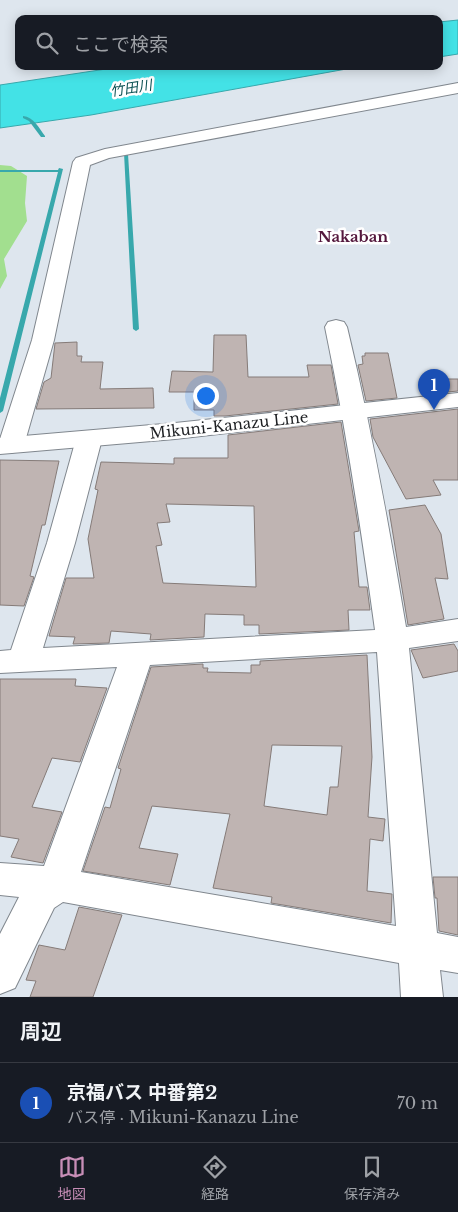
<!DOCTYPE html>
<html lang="ja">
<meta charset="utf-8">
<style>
:root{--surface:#171b24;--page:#20242c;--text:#f1f3f6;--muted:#9ea1a6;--line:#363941;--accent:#c88eb7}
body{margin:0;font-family:"Libre Baskerville","Noto Sans JP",serif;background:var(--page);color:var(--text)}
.you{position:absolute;left:205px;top:395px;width:18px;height:18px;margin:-12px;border:4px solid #fff;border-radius:50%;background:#1a73e8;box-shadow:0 0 0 8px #1a73e833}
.badge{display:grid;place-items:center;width:32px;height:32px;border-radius:50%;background:var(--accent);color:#fff;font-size:16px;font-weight:700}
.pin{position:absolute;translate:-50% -41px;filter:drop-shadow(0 1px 2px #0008)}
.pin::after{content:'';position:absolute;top:26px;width:18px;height:15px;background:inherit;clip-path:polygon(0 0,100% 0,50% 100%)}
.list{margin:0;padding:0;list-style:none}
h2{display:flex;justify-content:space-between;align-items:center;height:65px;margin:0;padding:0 20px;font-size:21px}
h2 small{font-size:16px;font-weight:400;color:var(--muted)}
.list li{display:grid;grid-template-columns:32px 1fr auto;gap:15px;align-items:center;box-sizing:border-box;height:80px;padding:0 20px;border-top:1px solid var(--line)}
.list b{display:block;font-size:19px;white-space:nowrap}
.list p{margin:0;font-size:16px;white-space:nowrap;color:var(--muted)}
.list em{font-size:16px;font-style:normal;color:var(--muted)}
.icon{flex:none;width:28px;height:28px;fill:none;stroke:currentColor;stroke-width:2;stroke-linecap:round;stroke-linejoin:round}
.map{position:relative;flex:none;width:458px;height:997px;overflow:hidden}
.search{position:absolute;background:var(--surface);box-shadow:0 2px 12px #0003;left:15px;right:15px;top:15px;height:55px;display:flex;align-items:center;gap:12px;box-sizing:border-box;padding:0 18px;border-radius:10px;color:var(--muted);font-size:19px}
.sheet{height:145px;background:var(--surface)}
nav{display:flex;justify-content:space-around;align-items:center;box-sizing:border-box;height:70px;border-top:1px solid var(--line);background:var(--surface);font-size:14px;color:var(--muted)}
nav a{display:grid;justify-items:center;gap:2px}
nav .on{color:var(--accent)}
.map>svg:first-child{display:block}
.green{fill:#a2df8f}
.water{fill:#43e2e6;stroke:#38a8ac}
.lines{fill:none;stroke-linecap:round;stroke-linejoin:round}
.stream{fill:#38a8ac;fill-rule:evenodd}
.building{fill:#bfb4b2;stroke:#857b78;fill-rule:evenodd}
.minor-casing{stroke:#80878e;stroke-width:2}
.secondary-casing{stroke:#80878e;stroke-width:2}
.minor{fill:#fff;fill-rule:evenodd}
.secondary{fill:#fff;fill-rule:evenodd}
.labels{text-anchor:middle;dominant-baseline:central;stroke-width:5;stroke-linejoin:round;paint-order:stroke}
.far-water-label{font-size:14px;font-style:italic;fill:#074e50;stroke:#fff}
.far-quarter-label{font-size:15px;font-weight:bold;fill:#54183d;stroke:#fff}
.street-label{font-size:15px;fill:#1e2023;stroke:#fff}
</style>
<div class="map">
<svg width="458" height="997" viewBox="0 0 458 997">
<rect width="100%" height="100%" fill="#dee6ee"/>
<path class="green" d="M0 165 11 166 27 176 25 203 27 221 4 259 7 276 0 289Z"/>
<path class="water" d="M458 20V54L439 57V22Z
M126 66H363L91 115 0 128V85Z"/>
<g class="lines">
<path class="stream" d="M23 116C34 117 39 128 45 136V137H41L29 121 23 118Z
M124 153 128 154 139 329 136 331 133 329Z
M59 168 63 169 3 411 0 413V398L58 172H0V170H58Z"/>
</g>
<path class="building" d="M214 335H246L248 377H309L307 365H331L338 404 225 416H214V410H194V392H169L172 371 213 372Z
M77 342V356H82L81 362H103L100 389 153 388 154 408 36 409 44 382 51 378 55 343Z
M365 353H388L397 398 366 401 358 365 363 364 362 356H365Z
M435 379H458V391L437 393Z
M458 409V480H433L441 495 406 499 373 437 370 419Z
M341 422 359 531 354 532 359 587H367L370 610H348L349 630 259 634V625H244V615L205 614 204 637 150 640 151 634 111 631 109 643 73 644 75 637 49 636 66 578H94L88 539 98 490 95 489 101 462 174 464V458H228V435ZM166 504 254 506 256 587 163 583 156 546 162 545 157 523 170 522Z
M0 460 59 461 45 525H42L30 576 34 577 24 606 0 605Z
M425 505 441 534 448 579 435 578 444 619 408 625 389 510Z
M454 644 458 651V671L423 678 411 650Z
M367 655 372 757 368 817 385 819 383 841 370 839 367 891 392 894 391 923 271 903 272 897 213 888 230 814 152 806 139 848 178 854 170 885 83 871 105 807 110 808 121 769 118 768 151 667 203 664V668H208L207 672 251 673V665H260V661ZM272 745 342 746 338 787H330L327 815 264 806Z
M0 679H76L75 686 107 688 80 762 52 758 32 807 62 812 43 863 11 857 19 839 0 836Z
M433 877H458V935L439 931 437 898H435Z
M79 907 122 915 93 997H30L36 981 26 980 39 945 65 950Z"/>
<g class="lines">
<defs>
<path id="minor" d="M458 83V93L109 158 90 165 54 340 24 445 20 450 11 453 2 450 0 439 32 340 73 162 76 158 105 149Z
M336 320 344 322 347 327C371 426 389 526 406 627L458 619V641L409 648 437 933 458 937V973L440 970 443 997H401L399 963 63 902 54 908 15 988 0 994V934L19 897 0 895V863L44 866 117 667 0 673V651L11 650 47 543 76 439 80 434 89 431 98 434 102 439 75 543 43 648 375 630C361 528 346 428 325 327L328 322ZM377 652 396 926 81 872 150 665Z"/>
<path id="secondary" d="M458 393V407L175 439 0 454V438L175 423Z"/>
</defs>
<use href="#minor" class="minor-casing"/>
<use href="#secondary" class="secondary-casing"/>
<use href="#minor" class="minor"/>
<use href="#secondary" class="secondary"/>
</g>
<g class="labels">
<g class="far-water-label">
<text transform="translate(131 88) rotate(-9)">竹田川</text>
</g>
<g class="far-quarter-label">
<text x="353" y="236">Nakaban</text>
</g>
<g class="street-label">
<text transform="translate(229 425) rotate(-6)">Mikuni-Kanazu Line</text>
</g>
</g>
</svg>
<div class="you"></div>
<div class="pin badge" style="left:434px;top:410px;background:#1a4fb4">1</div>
<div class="search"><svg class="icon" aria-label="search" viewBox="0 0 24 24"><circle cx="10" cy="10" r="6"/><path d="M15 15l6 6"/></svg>ここで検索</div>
</div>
<section class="sheet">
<h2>周辺<small></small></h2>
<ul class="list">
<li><span class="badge" style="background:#1a4fb4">1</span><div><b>京福バス 中番第2</b><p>バス停 · Mikuni-Kanazu Line</p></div><em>70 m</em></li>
</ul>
</section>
<nav>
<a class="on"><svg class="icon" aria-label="map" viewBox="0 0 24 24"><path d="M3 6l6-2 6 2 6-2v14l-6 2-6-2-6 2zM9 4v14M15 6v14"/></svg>地図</a>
<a><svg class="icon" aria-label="directions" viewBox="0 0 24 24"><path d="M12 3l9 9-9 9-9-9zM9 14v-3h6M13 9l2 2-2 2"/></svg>経路</a>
<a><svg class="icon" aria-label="saved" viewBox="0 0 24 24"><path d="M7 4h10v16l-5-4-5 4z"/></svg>保存済み</a>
</nav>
